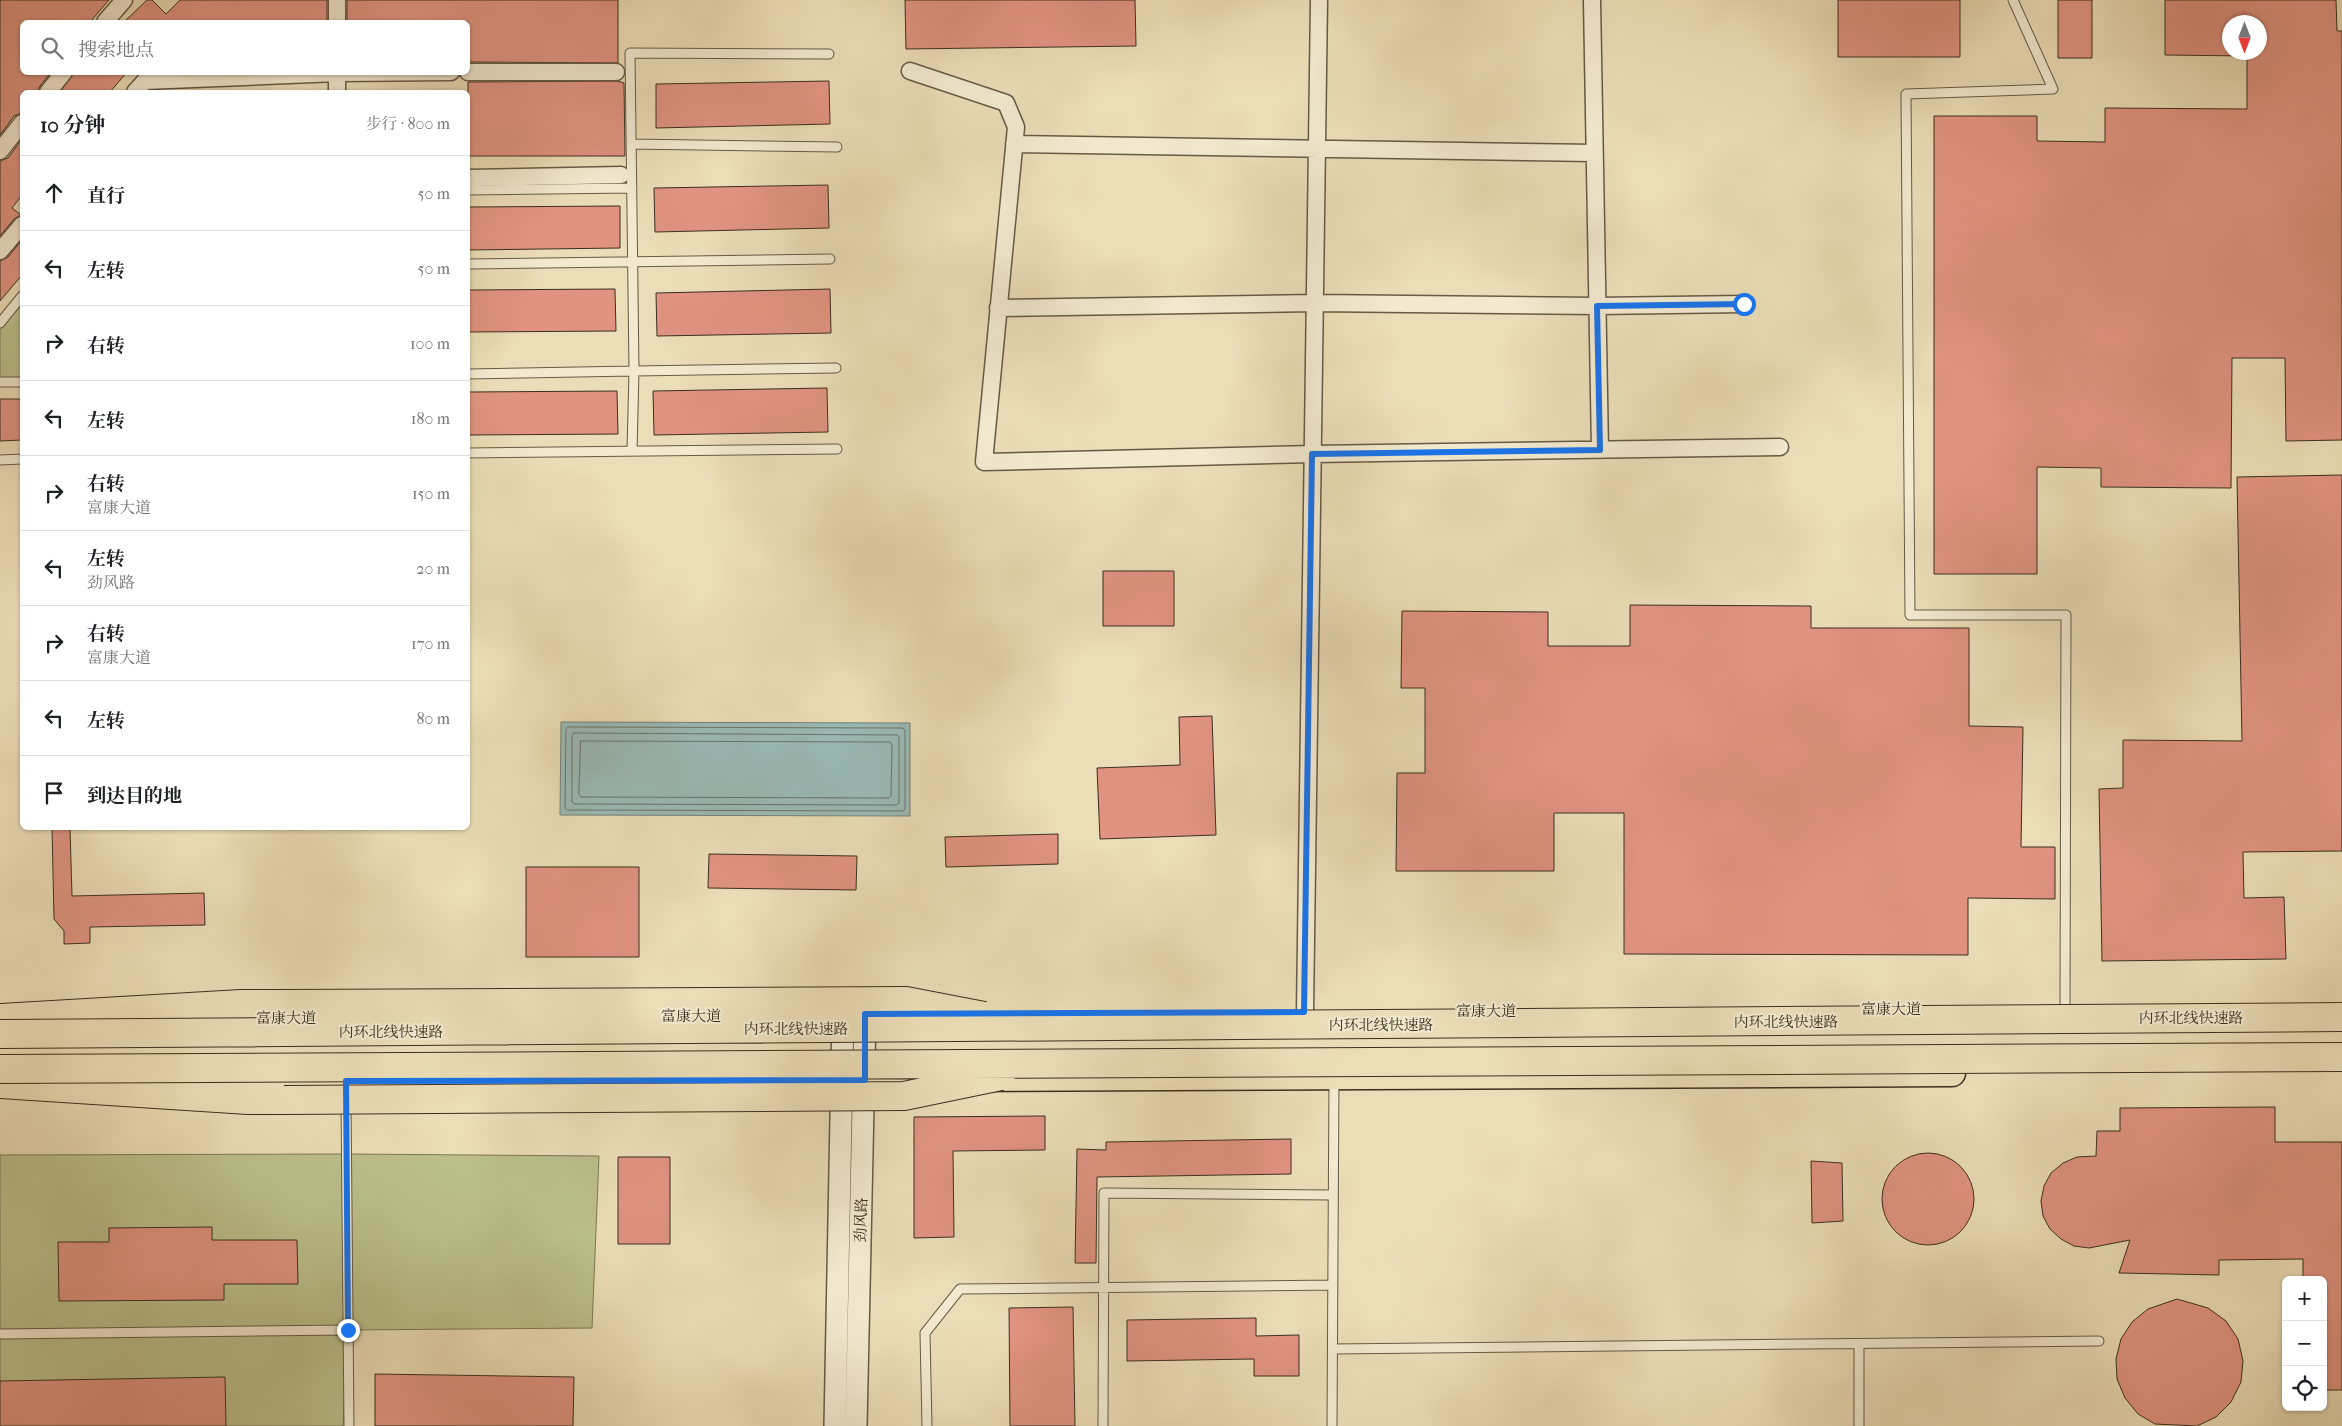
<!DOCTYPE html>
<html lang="zh">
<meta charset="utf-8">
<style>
:root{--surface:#fff;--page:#f2f2f2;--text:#202124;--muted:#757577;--line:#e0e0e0}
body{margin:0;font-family:"IM FELL French Canon","Noto Serif SC",serif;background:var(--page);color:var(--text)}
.controls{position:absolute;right:15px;bottom:15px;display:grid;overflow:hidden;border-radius:8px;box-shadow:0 1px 4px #0004}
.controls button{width:45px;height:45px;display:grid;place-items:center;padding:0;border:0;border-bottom:1px solid var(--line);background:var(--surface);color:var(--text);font:25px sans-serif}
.compass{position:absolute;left:2222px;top:15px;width:45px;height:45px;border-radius:50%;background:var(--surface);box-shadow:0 1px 4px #0004;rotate:180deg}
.stop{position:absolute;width:15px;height:15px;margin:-11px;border:4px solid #1a73e8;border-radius:50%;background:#fff}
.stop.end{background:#1a73e8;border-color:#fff;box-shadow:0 1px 5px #0008}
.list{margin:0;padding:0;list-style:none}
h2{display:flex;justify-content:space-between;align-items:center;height:65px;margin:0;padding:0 20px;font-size:21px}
h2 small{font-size:16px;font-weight:400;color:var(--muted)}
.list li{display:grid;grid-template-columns:32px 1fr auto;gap:15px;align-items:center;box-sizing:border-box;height:75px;padding:0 20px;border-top:1px solid var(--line)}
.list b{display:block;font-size:19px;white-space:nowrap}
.list p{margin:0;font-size:16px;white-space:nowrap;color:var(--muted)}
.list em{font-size:16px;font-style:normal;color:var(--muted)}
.icon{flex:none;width:28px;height:28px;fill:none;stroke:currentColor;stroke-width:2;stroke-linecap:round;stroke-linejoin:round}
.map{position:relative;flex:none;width:2342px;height:1426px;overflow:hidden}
.search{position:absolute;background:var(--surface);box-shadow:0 1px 4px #0004;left:20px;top:20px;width:450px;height:55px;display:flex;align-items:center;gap:12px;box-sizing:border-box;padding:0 18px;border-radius:8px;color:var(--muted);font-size:19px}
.panel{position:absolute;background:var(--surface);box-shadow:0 1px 4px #0004;left:20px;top:90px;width:450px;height:740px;border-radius:8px}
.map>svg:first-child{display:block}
.green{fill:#bbc08c;stroke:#7b7856}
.water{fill:#9abab6;stroke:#74827a}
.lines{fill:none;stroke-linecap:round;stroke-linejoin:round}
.shore{stroke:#6a746b;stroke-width:1}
.building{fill:#e09381;stroke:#3b2f20;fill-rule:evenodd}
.service-casing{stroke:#675a46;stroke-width:11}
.minor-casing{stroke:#675a46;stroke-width:19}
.tertiary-casing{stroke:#675a46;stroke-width:24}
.primary-casing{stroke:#3b2f20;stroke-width:29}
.trunk-casing{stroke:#3b2f20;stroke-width:30}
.service{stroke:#f2e9d0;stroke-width:9}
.minor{stroke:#f2e9d0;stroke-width:16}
.tertiary{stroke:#f2e9d0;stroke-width:21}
.primary{stroke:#ebddb7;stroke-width:26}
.trunk{stroke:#ebddb7;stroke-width:28}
.trunk-bridge-casing{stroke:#3b2f20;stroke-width:30;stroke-linecap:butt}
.trunk-bridge{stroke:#ebddb7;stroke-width:28}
.route{stroke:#1a73e8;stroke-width:6}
.labels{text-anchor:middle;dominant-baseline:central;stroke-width:4;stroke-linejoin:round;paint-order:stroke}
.street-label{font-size:15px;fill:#3b2f20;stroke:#f2e9d0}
</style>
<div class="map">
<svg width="2342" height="1426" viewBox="0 0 2342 1426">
<rect width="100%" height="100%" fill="#ebddb7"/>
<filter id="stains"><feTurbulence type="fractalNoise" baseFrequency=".004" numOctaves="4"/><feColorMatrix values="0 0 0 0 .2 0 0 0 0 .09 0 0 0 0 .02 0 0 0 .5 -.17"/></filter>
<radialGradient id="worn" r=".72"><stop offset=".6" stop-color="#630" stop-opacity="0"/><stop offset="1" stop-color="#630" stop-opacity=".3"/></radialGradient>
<path class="green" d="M22 296V382H0V323Z
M347 1154 599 1156 592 1328 348 1330 343 1426H0V1155Z"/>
<path class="water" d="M561 722 910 723V816L560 815Z"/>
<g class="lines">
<path class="shore" d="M568 727 903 728 905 731V809L903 811 567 810 565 808 566 730Z
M574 733 897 735 899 737V803L896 805 574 804 572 802V736Z
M581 741 890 742 892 745 891 796 889 798 581 797 579 794Z"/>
</g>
<path class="building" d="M0 0H109L90 22H22V72H51L40 86 38 92H22V113L14 116 0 135Z
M147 0H152L166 14 180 0H327V22H124Z
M347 0H618V63L468 62V22H347Z
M905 0H1135L1136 46 906 49Z
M1838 0H1960V57H1838Z
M2058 0H2092V58H2058Z
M2165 0H2336L2337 31H2342V440L2286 441 2285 358H2232L2231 488 2101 487V468L2037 467V574H1934V116H2037V141L2105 142V108L2247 109V56L2165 55ZM2230 22H2260V52H2230Z
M74 72H127L110 92H60Z
M618 81 624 83 625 156H468V82Z
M829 81 830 124 656 128V84Z
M22 139V195L12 208 21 215 14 219 0 236V161L8 158Z
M828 185 829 228 655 232 654 188Z
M620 206V248L468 250V207Z
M22 240V275L0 301V261L8 257Z
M615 289 616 331 468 332V290Z
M830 289 831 333 657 336 656 293Z
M827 388 828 432 654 435 653 391Z
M617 391 618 434 468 435V392Z
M0 399H22V440L0 441Z
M2342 475V851L2243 852 2244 898 2284 897 2286 959 2102 961 2099 789 2123 788V740L2242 741 2237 477Z
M1103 571H1174V626H1103Z
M1630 605 1811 606V628H1969V726L2023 727 2021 847H2055V899L1968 898V955L1624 954V813H1554V871H1396L1397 773H1425V688H1401L1402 611 1548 612V646H1630Z
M1212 716 1216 835 1100 839 1097 768 1180 765 1179 717Z
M52 828H70L72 896 204 893 205 925 90 927V943L64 944V931L54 919Z
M1058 834V864L946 867 945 837Z
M709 854 857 856 856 890 708 888Z
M526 867H639V957H526Z
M2275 1107V1142H2342V1390H2323V1280H2303V1259L2219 1260V1275L2119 1273 2130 1240 2089 1248 2074 1246 2061 1239 2050 1229 2043 1216 2041 1201 2044 1186 2051 1173 2063 1163 2077 1157 2096 1156 2097 1131H2120V1108Z
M1045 1116V1150L953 1151 954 1237 914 1238V1117Z
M1291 1139V1174L1097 1177 1096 1263H1075L1077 1149 1106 1150V1142Z
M1882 1199a46 46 0 1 1 92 0a46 46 0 1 1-92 0Z
M618 1157H670V1244H618Z
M1811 1161 1842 1163 1843 1221 1812 1223Z
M212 1227V1240H297L298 1284H224V1300L59 1301 58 1242H109V1228Z
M2177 1299 2208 1308 2226 1321 2238 1339 2243 1361 2241 1382 2231 1402 2216 1417 2197 1426 2155 1424 2138 1414 2125 1398 2117 1379 2116 1359 2121 1339 2132 1322 2148 1309Z
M1073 1307 1075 1426H1010L1009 1308Z
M1256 1318V1336L1299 1335V1376H1254V1359L1127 1361V1320Z
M375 1374 574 1377 573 1426H375Z
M225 1377 226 1426H0V1381Z"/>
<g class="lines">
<defs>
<path id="service" d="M2013 0 2053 89 1906 94 1910 615H2066L2065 1008
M631 144 837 147
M468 190 632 188
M468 264 830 259
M0 323 22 296
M468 374 634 371 630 53 829 54
M0 382H22
M632 451 634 371 836 368
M468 453 837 449
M0 460 22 459
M346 1102 349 1426
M0 1334 348 1330
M1333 1349 2099 1341
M927 1426 925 1333 960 1289 1333 1285
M1103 1426 1104 1193 1332 1195
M1332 1426 1334 1077
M1859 1426V1344"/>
<path id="minor" d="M337 0V22
M1592 0 1600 450
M105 22 124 0
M910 71 1006 103 1016 127 984 462 1313 454 1780 447
M337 72V92
M468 72H616
M48 92 64 72
M135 92 145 81 337 73 451 72
M1014 144 1594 153
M0 151 22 123
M468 178 621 175
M0 251 22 225
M998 308 1315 303 1597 306 1744 304
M1305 1012 1319 0"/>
<path id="tertiary" d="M835 1426 843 1015
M856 1426 865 1014"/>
<path id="primary" d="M203 1018H314
M191 1082 1952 1073"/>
<path id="trunk" d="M0 1018 241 1004H283
M0 1084 248 1100H284"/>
</defs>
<use href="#service" class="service-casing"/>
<use href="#minor" class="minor-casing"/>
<use href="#tertiary" class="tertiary-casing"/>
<use href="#primary" class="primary-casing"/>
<use href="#trunk" class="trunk-casing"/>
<use href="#service" class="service"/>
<use href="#minor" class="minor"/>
<use href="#tertiary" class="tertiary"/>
<use href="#primary" class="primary"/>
<use href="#trunk" class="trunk"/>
<defs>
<path id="trunk-bridge" d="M283 1004 906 1001 984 1016
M0 1034 2342 1017
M0 1069 2342 1057
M284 1100 904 1096 1001 1076"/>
</defs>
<use href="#trunk-bridge" class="trunk-bridge-casing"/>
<use href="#trunk-bridge" class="trunk-bridge"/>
</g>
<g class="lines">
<path class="route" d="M348 1330 346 1081 865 1080V1014L1304 1012 1312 454 1600 450 1597 306 1744 304"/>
</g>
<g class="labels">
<g class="street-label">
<text x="1891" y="1009">富康大道</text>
<text x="1486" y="1011">富康大道</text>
<text x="691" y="1016">富康大道</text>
<text x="286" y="1018">富康大道</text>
<text x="2191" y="1018">内环北线快速路</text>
<text x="1786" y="1022">内环北线快速路</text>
<text x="1381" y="1025">内环北线快速路</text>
<text x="796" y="1029">内环北线快速路</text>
<text x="391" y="1032">内环北线快速路</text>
<text transform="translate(861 1220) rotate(-88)">劲风路</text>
</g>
</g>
<rect width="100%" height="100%" filter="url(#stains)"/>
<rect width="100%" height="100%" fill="url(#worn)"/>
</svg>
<div class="controls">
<button>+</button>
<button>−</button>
<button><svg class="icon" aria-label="locate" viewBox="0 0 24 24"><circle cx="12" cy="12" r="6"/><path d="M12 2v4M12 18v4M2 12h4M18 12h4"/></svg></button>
</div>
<svg class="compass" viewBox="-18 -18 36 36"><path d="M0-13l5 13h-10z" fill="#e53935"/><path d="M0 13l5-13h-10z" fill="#757577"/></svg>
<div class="stop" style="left:1744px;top:304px"></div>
<div class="stop end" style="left:348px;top:1330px"></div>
<div class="search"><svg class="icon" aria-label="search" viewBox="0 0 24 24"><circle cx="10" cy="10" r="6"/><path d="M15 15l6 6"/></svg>搜索地点</div>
<section class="panel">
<h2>10 分钟<small>步行 · 800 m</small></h2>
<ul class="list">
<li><svg class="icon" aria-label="ahead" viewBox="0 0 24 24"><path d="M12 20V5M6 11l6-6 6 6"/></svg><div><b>直行</b></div><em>50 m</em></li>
<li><svg class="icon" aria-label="left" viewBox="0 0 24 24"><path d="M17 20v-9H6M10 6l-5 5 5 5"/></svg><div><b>左转</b></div><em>50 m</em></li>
<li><svg class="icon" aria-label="right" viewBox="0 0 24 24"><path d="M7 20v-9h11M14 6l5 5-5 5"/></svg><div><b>右转</b></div><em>100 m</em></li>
<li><svg class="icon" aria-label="left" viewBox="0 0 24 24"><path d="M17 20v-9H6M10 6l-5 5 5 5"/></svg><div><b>左转</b></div><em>180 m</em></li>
<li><svg class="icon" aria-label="right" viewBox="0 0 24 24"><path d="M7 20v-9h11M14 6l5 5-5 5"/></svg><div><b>右转</b><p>富康大道</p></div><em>150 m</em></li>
<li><svg class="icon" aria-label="left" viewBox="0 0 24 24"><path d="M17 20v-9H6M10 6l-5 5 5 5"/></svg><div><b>左转</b><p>劲风路</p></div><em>20 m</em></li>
<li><svg class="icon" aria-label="right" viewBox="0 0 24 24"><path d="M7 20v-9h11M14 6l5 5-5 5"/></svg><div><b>右转</b><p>富康大道</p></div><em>170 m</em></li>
<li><svg class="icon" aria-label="left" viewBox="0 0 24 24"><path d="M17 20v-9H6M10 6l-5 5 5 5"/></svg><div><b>左转</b></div><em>80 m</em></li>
<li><svg class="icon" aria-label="arrive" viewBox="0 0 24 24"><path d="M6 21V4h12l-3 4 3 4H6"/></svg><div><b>到达目的地</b></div></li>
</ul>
</section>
</div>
